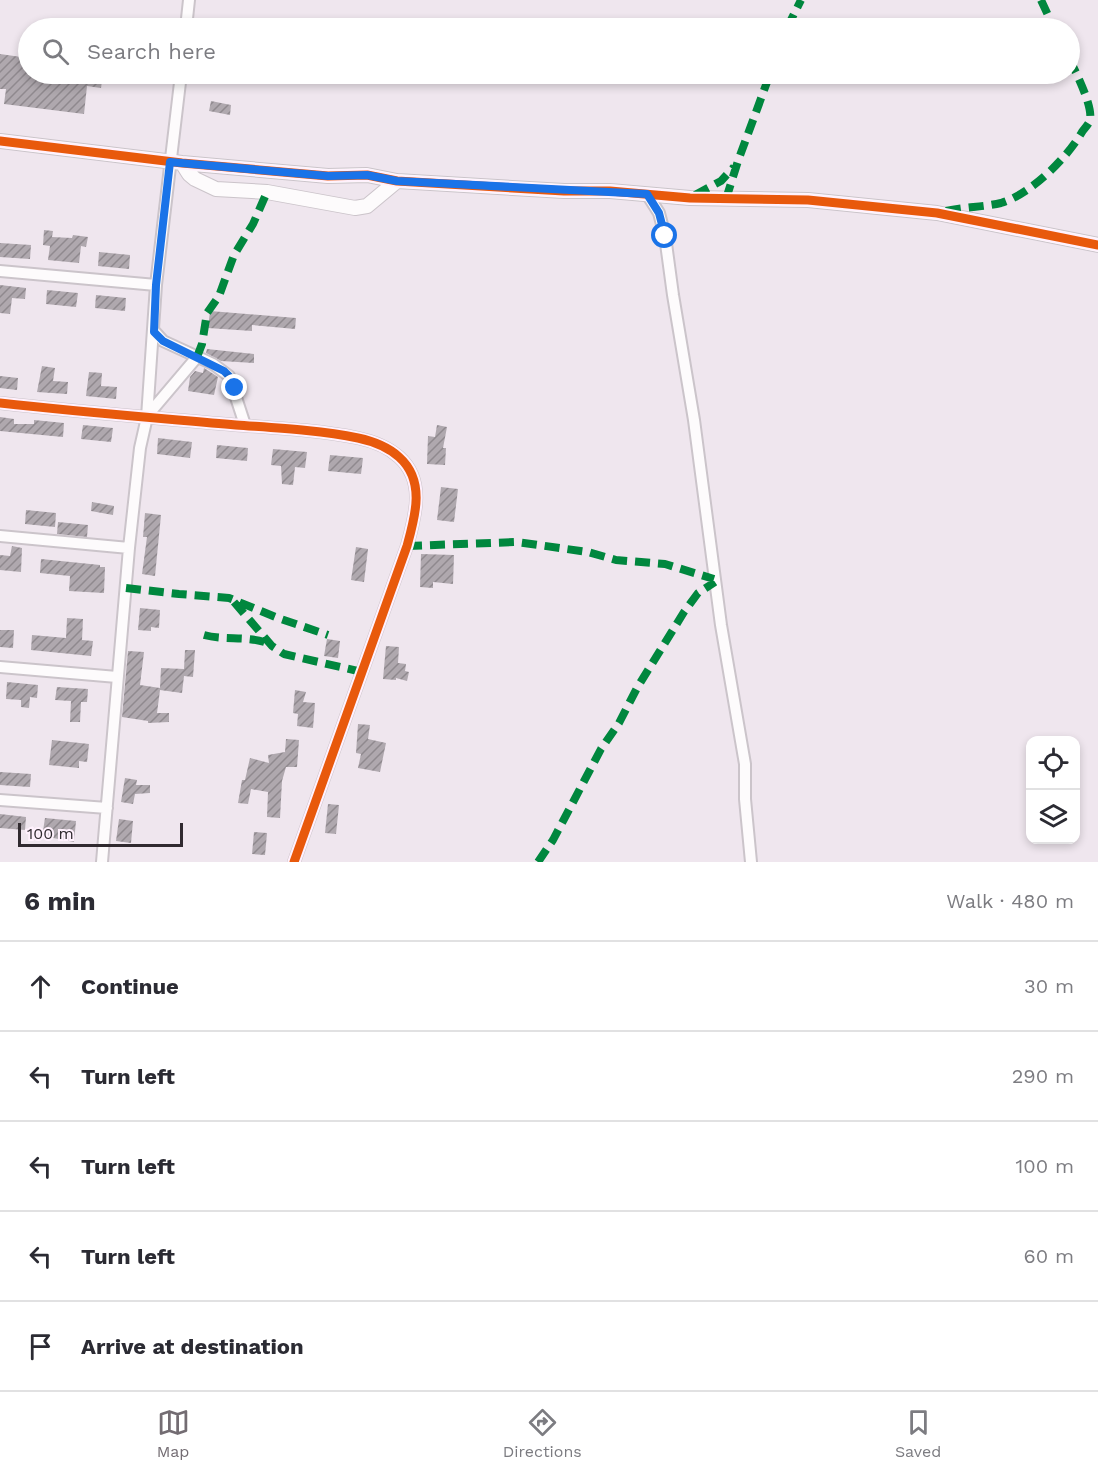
<!DOCTYPE html>
<meta charset="utf-8">
<style>
:root{--surface:#fff;--page:#f7f7f7;--text:#2b2b33;--muted:#7c7c81;--line:#e1e1e2;--accent:#736c72}
body{margin:0;font-family:"Work Sans",sans-serif;background:var(--page);color:var(--text)}
.controls{position:absolute;right:18px;bottom:18px;display:grid;overflow:hidden;border-radius:12px;box-shadow:0 3px 9px #0003}
.controls button{width:54px;height:54px;display:grid;place-items:center;padding:0;border:0;border-bottom:2px solid var(--line);background:var(--surface);color:var(--text);font:30px sans-serif}
.scale{position:absolute;left:18px;bottom:15px;width:165px;box-sizing:border-box;padding-left:6px;border:3px solid #302a2f;border-top:0;font-size:16px;line-height:21px;white-space:nowrap;color:#302a2f;-webkit-text-stroke:4px #fff1fd;paint-order:stroke}
.stop{position:absolute;width:18px;height:18px;margin:-14px;border:4px solid #1a73e8;border-radius:50%;background:#fff}
.stop.end{background:#1a73e8;border-color:#fff;box-shadow:0 2px 6px #0008}
.list{margin:0;padding:0;list-style:none}
h2{display:flex;justify-content:space-between;align-items:center;height:78px;margin:0;padding:0 24px;font-size:26px}
h2 small{font-size:20px;font-weight:400;color:var(--muted)}
.list li{display:grid;grid-template-columns:39px 1fr auto;gap:18px;align-items:center;box-sizing:border-box;height:90px;padding:0 24px;border-top:2px solid var(--line)}
.list b{display:block;font-size:22px;white-space:nowrap}
.list em{font-size:20px;font-style:normal;color:var(--muted)}
.icon{flex:none;width:33px;height:33px;fill:none;stroke:currentColor;stroke-width:2;stroke-linecap:round;stroke-linejoin:round}
.map{position:relative;flex:none;width:1098px;height:862px;overflow:hidden}
.search{position:absolute;background:var(--surface);box-shadow:0 3px 9px #0003;left:18px;right:18px;top:18px;height:66px;display:flex;align-items:center;gap:15px;box-sizing:border-box;padding:0 21px;border-radius:33px;color:var(--muted);font-size:22px}
.sheet{height:528px;background:var(--surface)}
nav{display:flex;justify-content:space-around;align-items:center;box-sizing:border-box;height:84px;border-top:2px solid var(--line);background:var(--surface);font-size:16px;color:var(--muted)}
nav a{display:grid;justify-items:center;gap:3px}
nav .on{color:var(--accent)}
.map>svg:first-child{display:block}
.building{fill:url(#building-hatch)}
.lines{fill:none;stroke-linecap:round;stroke-linejoin:round}
.minor-casing{stroke:#cbc4ca;stroke-width:14}
.tertiary-casing{stroke:#cbc4ca;stroke-width:16}
.minor{stroke:#fdfbfc;stroke-width:10}
.tertiary{stroke:#fdfbfc;stroke-width:14}
.quiet{stroke:#00873e;stroke-width:8;stroke-dasharray:15 8;stroke-linecap:butt}
.cycleway-casing{stroke:#fff1fd;stroke-width:13}
.cycleway{stroke:#e8590c;stroke-width:9}
.route{stroke:#1a73e8;stroke-width:8}
</style>
<div class="map">
<svg width="1098" height="862" viewBox="0 0 1098 862">
<defs>
<pattern id="building-hatch" width="6" height="6" patternUnits="userSpaceOnUse" patternTransform="scale(1.5)"><rect width="6" height="6" fill="#afa8ae"/><path d="M-1 1l2-2M0 6l6-6M5 7l2-2" fill="none" stroke="#8f898e"/></pattern>
</defs>
<rect width="100%" height="100%" fill="#efe6ee"/>
<path class="building" d="M0 54 28 58V74H103L101 88 87 86 84 114 4 104 6 89H0Z
M211 101 231 105 230 115 209 111Z
M44 230 53 231 52 237 72 238 73 235 88 237 86 247 81 246 79 263 48 260 50 246 43 245Z
M0 243 31 245 30 259 0 257Z
M99 252 130 255 129 269 98 266Z
M0 285 26 288 25 299 12 298 10 314 0 313Z
M47 290 78 293 76 307 46 304Z
M96 295 126 298 125 311 95 308Z
M210 311 296 318 295 329 252 325V331L208 328Z
M207 349 254 354V363L221 361 206 353Z
M42 366 55 368 53 381 68 382 67 394 37 392Z
M204 368 218 377 214 395 188 391 190 377 195 371 203 373Z
M89 372 102 373 101 386 117 387 116 399 86 396Z
M0 376 18 378 17 390 0 388Z
M0 417 14 419V424H34V420L64 423 63 437 0 431Z
M83 425 113 428 111 442 81 439Z
M437 425 447 427 443 448H446L445 465 427 464 428 436 435 437Z
M158 438 192 442 190 458 157 454Z
M217 445 248 448 247 461 216 458Z
M273 449 307 452 305 468 295 467 293 485 282 484 281 466 271 465Z
M330 455 363 458 361 474 328 471Z
M441 487 458 489 454 522 437 520Z
M92 502 114 506 113 515 91 511Z
M26 510 56 513 55 527 25 524Z
M145 513 161 515 155 576 142 574 147 537H143Z
M58 522 88 525 87 537 57 534Z
M12 546 22 548 21 572 0 570V555L10 556Z
M356 547 368 549 364 582 351 580Z
M421 554 454 555 453 584 433 582V588L420 587Z
M41 559 100 565V567H105L104 593 69 591 70 576 40 573Z
M140 608 160 610 159 628 151 627V631L138 630Z
M67 618 83 619 82 640 93 641 91 656 31 650 32 635 66 638Z
M0 630H14L13 648 0 647Z
M327 639 340 641 338 658 324 656Z
M386 646 399 647 398 663 406 664 405 671 409 672 407 681 396 678V680L383 679Z
M185 650H195L193 677 184 676 182 693 160 690 157 713H169V722L148 723V721L122 717 128 651 144 652 140 685 160 688 161 668 184 669Z
M7 682 38 685 37 698 30 697 29 708 21 707V700L6 699Z
M57 687 88 689 87 702H81L80 722H70L71 701 55 700Z
M295 690 306 692 303 702 315 703 313 728 297 726 298 714 293 713Z
M358 724 370 725 368 739 386 743 380 772 358 768 361 754 356 753Z
M286 739 299 740 297 767H286L282 781 280 818 267 817 268 792 251 789 248 804 238 803 242 780H245L250 758 269 763 268 755 285 752Z
M52 740 89 744 87 762 79 761V768L49 765Z
M0 772 31 774 30 787 0 785Z
M125 778 137 780 136 785H150V793L135 794 133 804 121 802Z
M328 804 339 805 336 834 325 833Z
M0 814 26 817 25 830 0 828Z
M45 818 76 821 74 842 48 837 49 831H43Z
M119 819 133 821 131 843 116 841Z
M254 832 267 833 265 855 252 854Z"/>
<g class="lines">
<defs>
<path id="minor" d="M186 28 189 0
M647 194 659 213 665 236 673 295 694 420 721 625 745 764V799L751 862
M0 271 156 285
M154 331 163 341 213 364 229 376 245 425
M0 403C78 412 157 418 236 425 276 428 318 430 358 438 372 441 388 447 399 457 426 481 415 517 407 546L294 862
M147 416 197 357
M0 536 129 548
M0 667 117 677
M0 800 107 808
M102 862 129 548 140 448 147 417 156 285 181 74"/>
<path id="tertiary" d="M0 141 182 163 328 176 367 175 397 181 564 191H610L690 198 808 200 937 213 1098 245
M182 163 189 174 195 179 216 189 267 192 355 208 367 206 397 181"/>
</defs>
<use href="#minor" class="minor-casing"/>
<use href="#tertiary" class="tertiary-casing"/>
<use href="#minor" class="minor"/>
<use href="#tertiary" class="tertiary"/>
<path class="quiet" d="M1041 0 1054 28
M787 28 801 0
M695 195 721 181 734 167
M726 199 738 161 770 74
M946 211C964 207 983 207 1001 203 1031 194 1067 158 1082 132 1084 129 1089 124 1090 120 1093 106 1076 73 1070 60
M197 357 202 344 207 313 219 296 234 255 253 224 267 192
M407 546 517 542 588 552 616 560 665 564 714 579
M126 588 179 594 229 598 278 618 328 635
M234 602 272 646 284 654 362 672
M204 635C226 641 248 635 270 644
M538 862 553 840 601 749 619 723 637 688 684 612 698 593 715 582"/>
<defs>
<path id="cycleway" d="M0 141 182 163 328 176 367 175 397 181 564 191H610L690 198 808 200 937 213 1098 245
M0 403C78 412 157 418 236 425 276 428 318 430 358 438 372 441 388 447 399 457 426 481 415 517 407 546L294 862"/>
</defs>
<use href="#cycleway" class="cycleway-casing"/>
<use href="#cycleway" class="cycleway"/>
</g>
<g class="lines">
<path class="route" d="M235 388 229 376 224 371 163 341 154 332 156 285 170 162 328 176 367 175 397 181 647 194 659 213 665 236"/>
</g>
</svg>
<div class="controls">
<button><svg class="icon" aria-label="locate" viewBox="0 0 24 24"><circle cx="12" cy="12" r="6"/><path d="M12 2v4M12 18v4M2 12h4M18 12h4"/></svg></button>
<button><svg class="icon" aria-label="layers" viewBox="0 0 24 24"><path d="M12 4l9 5-9 5-9-5zM3 14l9 5 9-5"/></svg></button>
</div>
<div class="scale">100 m</div>
<div class="stop" style="left:665px;top:236px"></div>
<div class="stop end" style="left:235px;top:388px"></div>
<div class="search"><svg class="icon" aria-label="search" viewBox="0 0 24 24"><circle cx="10" cy="10" r="6"/><path d="M15 15l6 6"/></svg>Search here</div>
</div>
<section class="sheet">
<h2>6 min<small>Walk · 480 m</small></h2>
<ul class="list">
<li><svg class="icon" aria-label="ahead" viewBox="0 0 24 24"><path d="M12 20V5M6 11l6-6 6 6"/></svg><div><b>Continue</b></div><em>30 m</em></li>
<li><svg class="icon" aria-label="left" viewBox="0 0 24 24"><path d="M17 20v-9H6M10 6l-5 5 5 5"/></svg><div><b>Turn left</b></div><em>290 m</em></li>
<li><svg class="icon" aria-label="left" viewBox="0 0 24 24"><path d="M17 20v-9H6M10 6l-5 5 5 5"/></svg><div><b>Turn left</b></div><em>100 m</em></li>
<li><svg class="icon" aria-label="left" viewBox="0 0 24 24"><path d="M17 20v-9H6M10 6l-5 5 5 5"/></svg><div><b>Turn left</b></div><em>60 m</em></li>
<li><svg class="icon" aria-label="arrive" viewBox="0 0 24 24"><path d="M6 21V4h12l-3 4 3 4H6"/></svg><div><b>Arrive at destination</b></div></li>
</ul>
</section>
<nav>
<a class="on"><svg class="icon" aria-label="map" viewBox="0 0 24 24"><path d="M3 6l6-2 6 2 6-2v14l-6 2-6-2-6 2zM9 4v14M15 6v14"/></svg>Map</a>
<a><svg class="icon" aria-label="directions" viewBox="0 0 24 24"><path d="M12 3l9 9-9 9-9-9zM9 14v-3h6M13 9l2 2-2 2"/></svg>Directions</a>
<a><svg class="icon" aria-label="saved" viewBox="0 0 24 24"><path d="M7 4h10v16l-5-4-5 4z"/></svg>Saved</a>
</nav>
